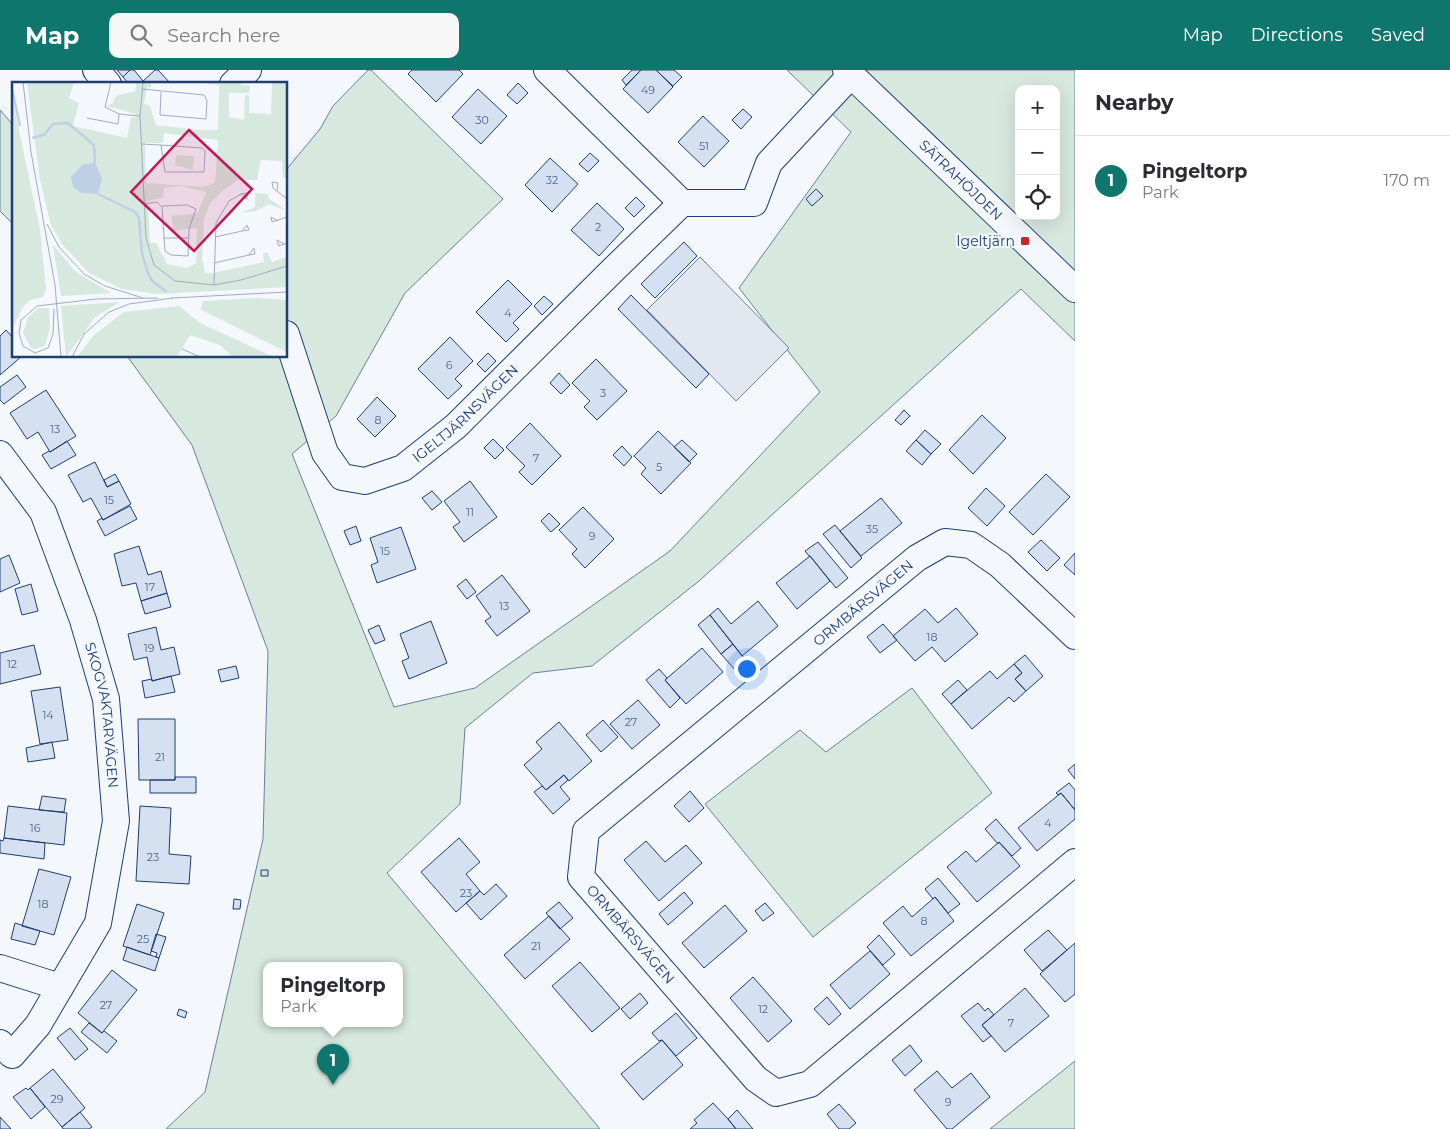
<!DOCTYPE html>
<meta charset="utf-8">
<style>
:root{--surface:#fff;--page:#f7f7f7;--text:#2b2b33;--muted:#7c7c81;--line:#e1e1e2;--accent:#0f766e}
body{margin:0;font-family:Montserrat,sans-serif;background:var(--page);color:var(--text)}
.controls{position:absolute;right:15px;top:15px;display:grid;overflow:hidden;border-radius:10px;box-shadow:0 5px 20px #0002}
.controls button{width:45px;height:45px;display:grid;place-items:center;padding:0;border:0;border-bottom:1px solid var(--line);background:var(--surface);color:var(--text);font:25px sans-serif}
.you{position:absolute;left:746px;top:598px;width:18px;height:18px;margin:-12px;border:4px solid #fff;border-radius:50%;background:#1a73e8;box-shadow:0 0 0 8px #1a73e833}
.badge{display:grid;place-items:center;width:32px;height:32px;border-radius:50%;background:var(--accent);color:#fff;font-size:16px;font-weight:700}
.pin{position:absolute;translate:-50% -41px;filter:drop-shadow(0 1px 2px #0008)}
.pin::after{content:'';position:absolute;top:26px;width:18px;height:15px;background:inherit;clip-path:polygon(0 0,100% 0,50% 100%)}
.popup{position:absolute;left:263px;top:892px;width:140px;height:65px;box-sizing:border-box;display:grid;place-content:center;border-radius:10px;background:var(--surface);filter:drop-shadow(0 1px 4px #0005);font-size:16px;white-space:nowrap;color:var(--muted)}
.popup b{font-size:19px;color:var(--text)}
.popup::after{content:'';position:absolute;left:50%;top:100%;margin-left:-10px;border:10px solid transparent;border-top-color:var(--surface)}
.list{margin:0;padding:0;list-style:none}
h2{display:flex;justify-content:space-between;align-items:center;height:65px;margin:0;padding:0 20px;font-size:21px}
h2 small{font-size:16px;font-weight:400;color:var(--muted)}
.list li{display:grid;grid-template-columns:32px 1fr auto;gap:15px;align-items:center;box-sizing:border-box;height:90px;padding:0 20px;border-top:1px solid var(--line)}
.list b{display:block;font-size:19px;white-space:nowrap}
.list p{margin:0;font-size:16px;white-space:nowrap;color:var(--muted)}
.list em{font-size:16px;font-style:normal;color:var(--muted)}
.icon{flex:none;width:28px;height:28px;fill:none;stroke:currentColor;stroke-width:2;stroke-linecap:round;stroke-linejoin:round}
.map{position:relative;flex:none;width:1075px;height:1059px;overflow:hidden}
header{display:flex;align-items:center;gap:30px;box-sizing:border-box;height:70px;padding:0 25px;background:var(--accent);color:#fff}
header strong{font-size:24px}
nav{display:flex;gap:28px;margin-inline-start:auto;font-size:18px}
.search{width:350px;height:45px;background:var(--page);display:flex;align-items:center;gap:12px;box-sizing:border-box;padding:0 18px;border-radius:10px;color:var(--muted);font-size:19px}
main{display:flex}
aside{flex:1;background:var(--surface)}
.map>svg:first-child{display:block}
.green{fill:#d7e8df;stroke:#687fa3;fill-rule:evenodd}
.parking{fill:#e3e8f0;stroke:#687fa3}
.building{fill:#d5e0f0;stroke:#1d3f73}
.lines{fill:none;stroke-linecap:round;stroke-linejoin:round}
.minor-casing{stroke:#1d3f73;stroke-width:28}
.minor{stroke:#f4f7fb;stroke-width:26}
.poi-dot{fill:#c62828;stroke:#f4f7fb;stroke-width:2}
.labels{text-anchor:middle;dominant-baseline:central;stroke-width:4;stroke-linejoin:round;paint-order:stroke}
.number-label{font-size:11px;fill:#4b6792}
.street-label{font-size:14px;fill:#1d3f73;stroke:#f4f7fb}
.poi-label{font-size:14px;fill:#1d3f73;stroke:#f4f7fb;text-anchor:end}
.inset-river{fill:none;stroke:#bed0e5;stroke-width:2.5}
.inset-road{fill:none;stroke:#9eadc5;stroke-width:1}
.view{fill:#c2185b;fill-opacity:0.15;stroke:#c2185b;stroke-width:2.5}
.inset-edge{fill:none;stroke:#1d3f73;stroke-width:2.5}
</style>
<header>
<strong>Map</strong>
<div class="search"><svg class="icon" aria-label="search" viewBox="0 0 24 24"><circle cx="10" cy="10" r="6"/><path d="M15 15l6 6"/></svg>Search here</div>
<nav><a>Map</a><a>Directions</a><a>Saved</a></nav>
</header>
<main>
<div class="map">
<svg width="1075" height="1059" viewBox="0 0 1075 1059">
<rect width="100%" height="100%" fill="#f4f7fb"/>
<path class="green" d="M368 0H371L503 129 405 223 336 346 292 384 394 637 475 618 670 481 820 322 739 218 851 62 787 0H1075V271L1021 219 699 511 592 596 533 603 465 658 460 734 387 803 492 928 600 1059H166L205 1022 263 769 268 581 192 375 127 286H286V100L320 59 333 36ZM1019 19H1056V146H1019ZM267 896H399V954H267Z
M0 40 14 56V155L0 141Z
M912 618 992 723 813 867 705 734 800 660 826 682Z
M1075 991V1059H990Z"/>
<path class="parking" d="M700 187 789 278 736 331 647 240Z"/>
<path class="building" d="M117 0H130L123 7Z
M130 0H134L143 11 140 14H129L123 7Z
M155 0H158L171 14H140Z
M412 0H459L463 4 436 32 408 4Z
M632 0H641L626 15 622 10Z
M641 0H656L673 17 648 43 623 19Z
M656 0H674L682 7 673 16Z
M518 13 528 23 517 34 507 25Z
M478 19 507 46 481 74 452 47Z
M743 39 752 47 741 59 732 50Z
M703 46 729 71 704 97 678 72Z
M590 83 599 91 588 102 579 94Z
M550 88 578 114 552 142 525 115Z
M816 119 823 126 812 136 806 129Z
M636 127 645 136 634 147 625 138Z
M597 133 624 159 599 186 571 160Z
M684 172 697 186 655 228 641 214Z
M508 210 532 234 513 253 519 259 506 272 476 242Z
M631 225 709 304 696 318 618 239Z
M544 226 553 234 542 245 534 236Z
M6 260 14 269V286H22L0 305V266Z
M450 267 473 291 455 309 462 316 448 329 418 299Z
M488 283 496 291 485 302 477 294Z
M596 289 627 321 597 350 584 337 590 331 572 313Z
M559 303 570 315 561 324 550 313Z
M17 305 26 317 4 334 0 330V317Z
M46 320 76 366 50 382 38 362 27 369 10 343Z
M377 327 396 346 375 367 357 349Z
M904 340 910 346 901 355 895 350Z
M982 345 1006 368 973 404 949 380Z
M530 353 561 386 532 415 519 402 525 396 506 377Z
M925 360 941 374 931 384 916 370Z
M658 361 691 393 661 424 641 404 646 398 634 386Z
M493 369 504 380 495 389 484 378Z
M682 370 697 384 689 392 674 377Z
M916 370 931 384 922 395 906 381Z
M67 371 76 385 51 399 42 385 49 381 50 382Z
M622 376 632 387 624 396 613 385Z
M95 392 107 417 119 411 131 434 103 450 91 428 83 432 68 405Z
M115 404 119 411 107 417 104 410Z
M1046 404 1070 427 1033 465 1009 442Z
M470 411 497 447 464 472 453 457 460 452 444 431Z
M986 418 1005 436 987 456 968 438Z
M432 421 442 432 432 440 422 428Z
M881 428 902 453 861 486 840 461Z
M130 436 137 449 105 466 97 451 102 448 103 450Z
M583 437 614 469 585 498 572 484 577 479 559 460Z
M549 443 560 454 551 462 541 451Z
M835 455 862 488 851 498 823 464Z
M356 456 361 471 350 475 344 461Z
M401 457 416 499 377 513 371 495 378 492 370 468Z
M1041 470 1060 488 1047 501 1028 482Z
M818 472 848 508 836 518 810 486H809L805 481Z
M139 476 148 505 161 501 167 523 141 531 136 513 122 516 114 484Z
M1075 483V505L1064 495Z
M9 485 20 513 0 522V489Z
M810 486 830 511 797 539 776 513Z
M502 505 530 541 497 566 485 551 491 547 476 526Z
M466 509 476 522 467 529 457 516Z
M31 514 38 541 22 545 15 519Z
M167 523 171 537 145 544 141 531Z
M758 531 778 556 742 586 710 545 718 538 731 554Z
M956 538 978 564 945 592 932 577 915 591 893 566 925 539 938 553Z
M710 545 733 574 721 584 698 555Z
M431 551 447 593 409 609 402 591 409 588 400 564Z
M883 554 897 570 880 583 867 567Z
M379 555 385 570 375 574 368 560Z
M156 557 161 580 174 577 180 604 152 611 147 587 134 590 128 564Z
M733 574 748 593 737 602 721 584Z
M34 575 41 604 0 614V583Z
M702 578 723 602 686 634 665 610Z
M1025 585 1043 606 1026 621 1015 609 1022 603 1014 594Z
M1014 594 1022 603 1015 609 1026 621 1014 632 1009 627 972 659 951 634 990 601 997 609Z
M236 596 239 608 221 612 218 600Z
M659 599 667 608 665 610 680 628 670 638 646 610Z
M171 606 175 622 145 628 142 611 152 609V611Z
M958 610 967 620 951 634 942 624Z
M60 617 68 670 40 674 31 621Z
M638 630 660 655 632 679 610 654Z
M138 649H175V710H139Z
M603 650 618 667 601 682 586 665Z
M559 652 592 691 569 711 564 705 546 720 524 695 542 679 536 672Z
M52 672 55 688 28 692 26 678Z
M1075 694V709L1068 700Z
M564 705 568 710 560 717 570 729 553 744 534 722 542 716 546 720Z
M175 707H196V723H150V710H175Z
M1069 713 1075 720V740L1061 723 1058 725 1056 723Z
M690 721 704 738 689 752 674 736Z
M1061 723 1075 740V749L1037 781 1018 758Z
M42 726 66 729 64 742 39 740Z
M8 736 67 743 64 775 4 768Z
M140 736 171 738 169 784 191 786 189 814 136 811Z
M996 749 1021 778 1012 786 999 772 998 774 985 759Z
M4 768 45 773 44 789 0 783V770L3 771Z
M459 768 480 792 466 804 480 821 456 842 421 802Z
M646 771 665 792 686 775 702 793 659 831 624 790Z
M999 772 1020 796 977 832 947 797 966 781 976 792Z
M39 799 71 807 54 865 22 856Z
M261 800H268V806H261Z
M938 808 960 834 948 843 935 827 933 829 925 819Z
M496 814 507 826 481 850 466 833 480 821 484 825Z
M684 822 693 833 668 855 659 844Z
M935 827 954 851 911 886 883 853 903 836 912 847Z
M234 829 241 830 240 839H233Z
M559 832 573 848 560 859 546 843Z
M765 833 774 843 763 851 755 841Z
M137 834 164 843 150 885 123 876Z
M725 835 747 861 704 898 682 873Z
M549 846 570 869 525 909 504 885Z
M15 853 40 861 35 875 11 869Z
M1048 860 1067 880 1042 901 1024 880Z
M156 864 166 867 159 888 156 887 157 883 151 881Z
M879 865 895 884 883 895 867 877Z
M1075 873V924L1065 932 1040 904Z
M127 877 159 888 155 901 123 890Z
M870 881 890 904 850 939 830 915Z
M580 892 620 938 592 962 552 916Z
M112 900 137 920 102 963 78 943Z
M753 907 792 951 768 972 730 928Z
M1025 918 1049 946 1005 982 982 955Z
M640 923 648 933 630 949 621 939Z
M827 927 841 944 829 955 814 939Z
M978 933 985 941 988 938 994 945 982 955 991 966 983 972 961 946Z
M179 939 187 942 185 948 177 945Z
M676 943 697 968 676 986 662 970 659 971 652 963Z
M89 953 102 963 104 961 117 971 107 983 81 962Z
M70 958 88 979 75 990 57 968Z
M662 970 683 995 643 1030 621 1004Z
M910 975 922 991 905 1006 892 990Z
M53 999 85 1038 62 1057 30 1018Z
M937 1001 952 1018 971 1003 990 1027 952 1059H947L914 1020Z
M26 1018 28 1020 30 1018 45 1037 31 1049 13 1027Z
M713 1033 728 1049 736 1059H690L697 1053 694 1050Z
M839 1034 856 1053 849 1059H839L827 1044Z
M737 1040 753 1059H736L728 1049Z
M80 1042 92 1057 89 1059H63L62 1057Z
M0 1047 11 1059H0Z"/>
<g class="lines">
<defs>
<g id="minor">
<path d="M96 0 108 14"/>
<path id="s1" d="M846 0 1075 219"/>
<path d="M233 14 248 0"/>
<path d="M682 133H754L769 93 851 5"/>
<path id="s2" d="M286 264 325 383 342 407 365 411 403 398 456 356 614 199 682 133 547 0"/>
<path id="s3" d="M0 384 43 442 83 550 106 629 116 751 98 853 38 955 12 985 0 973"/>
<path id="s4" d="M1075 566 1000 495 971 475 945 472 917 488 586 761 581 807 756 1009 776 1023 810 1014 1075 792"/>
<path d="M0 898 60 917"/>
</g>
</defs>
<use href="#minor" class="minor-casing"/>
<use href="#minor" class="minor"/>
</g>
<rect class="poi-dot" x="1020" y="166" width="10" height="10" rx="2.5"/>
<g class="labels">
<g class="number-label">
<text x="648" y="20">49</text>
<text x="482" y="50">30</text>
<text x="704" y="76">51</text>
<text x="552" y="110">32</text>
<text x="598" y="157">2</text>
<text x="508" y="243">4</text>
<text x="449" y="295">6</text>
<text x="603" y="323">3</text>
<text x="378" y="350">8</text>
<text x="55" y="359">13</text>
<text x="536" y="388">7</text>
<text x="659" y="397">5</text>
<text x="109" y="430">15</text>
<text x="470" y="442">11</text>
<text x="872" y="459">35</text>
<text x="592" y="466">9</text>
<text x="385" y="481">15</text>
<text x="150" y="517">17</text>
<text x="504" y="536">13</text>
<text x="932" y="567">18</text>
<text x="149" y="578">19</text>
<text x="12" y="594">12</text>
<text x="48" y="645">14</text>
<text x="631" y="652">27</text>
<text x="160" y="687">21</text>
<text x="1048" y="753">4</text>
<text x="35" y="758">16</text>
<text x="153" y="787">23</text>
<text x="466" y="823">23</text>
<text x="43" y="834">18</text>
<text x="924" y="851">8</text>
<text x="143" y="869">25</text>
<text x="536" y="876">21</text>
<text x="106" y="935">27</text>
<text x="763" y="939">12</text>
<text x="1011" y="953">7</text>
<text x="57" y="1029">29</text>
<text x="948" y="1032">9</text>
</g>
<g class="street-label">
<text stroke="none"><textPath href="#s1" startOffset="159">SÄTRAHÖJDEN</textPath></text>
<text stroke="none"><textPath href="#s2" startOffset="301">IGELTJÄRNSVÄGEN</textPath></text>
<text transform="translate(863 533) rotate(-40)">ORMBÄRSVÄGEN</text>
<text stroke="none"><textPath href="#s3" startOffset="285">SKOGVAKTARVÄGEN</textPath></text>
<text stroke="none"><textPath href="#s4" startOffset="748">ORMBÄRSVÄGEN</textPath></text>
</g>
<g class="poi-label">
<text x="1015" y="171">Igeltjärn</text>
</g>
</g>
<g transform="translate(12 12)">
<rect width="275" height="275" fill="#f4f7fb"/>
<path d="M15 0H62L57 16 67 21 61 44 115 56 119 35 123 36 124 32 94 24 101 21 104 14 123 9 125 0H139V5H135L132 22 138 24 144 43 186 48H206L207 14V3L184 0H229V3L238 4 237 11H217V35L232 38 233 13H237V31L259 32 260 0H275V96H271L270 79 249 78 245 98H226L209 110 198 121 192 137 190 177 193 191H201L252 180 251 172 255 170 260 180 275 175V205L145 212 110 207 77 191 50 162 39 143 28 98ZM152 51 206 58 203 101 191 105 134 101 133 61H151ZM169 104 194 110 186 131 160 134 161 149 185 146 184 181 175 186 155 182 144 161H138L136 119 151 116 152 106ZM0 15 28 148 34 207 31 215 18 218 11 225 0 247ZM164 73 182 74 181 88 163 83ZM243 111 257 112 256 116 275 129 257 122 244 129 229 131 243 125ZM41 163 64 190 99 211 49 214ZM245 216 275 218V270L189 228 191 219ZM108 220 83 235 54 275 49 224ZM167 224 188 241 262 275H221L208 263 178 253 165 275H65L82 253 112 230ZM27 226H37L38 245 33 264 23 267 19 266 11 251 16 235Z" fill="#d7e8df" fill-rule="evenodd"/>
<path d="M83 81 90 96 86 112 69 111 61 105 59 95 70 83Z" fill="#bed0e5"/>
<path class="inset-river" d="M0 7 8 44M20 56 32 53 41 42 56 41 82 63 83 81M86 112 123 130 127 136 130 172 136 191 140 199 155 210"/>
<path class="inset-road" d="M11 0 19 70 43 203 49 275M99 0 93 25 107 32 128 34M131 0 128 34 134 156 142 183 163 199 202 203 229 198 275 184M130 7 192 13 195 18 194 37 148 33 149 10M75 36 106 42 107 32M129 62 149 63 190 66 193 69 192 90H153L149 63M265 109 266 101 260 100 261 106 275 117M133 122 145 120 149 124M150 124 175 123 184 127 177 147 176 174 159 173 153 169ZM266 139 259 135 260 140 275 135M35 142 47 165 72 192 93 204 131 216M203 155 230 149 235 143 237 148 230 149M151 156H177M272 162 265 158 267 164 275 161M202 181 237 173 242 166 243 172 237 173M202 203 204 141 217 119 229 112 235 117V111L229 112M160 216 275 210M11 264 7 251 9 238 25 224 84 217 146 216M11 264 23 271 36 266 41 252 42 227M170 267 188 275M60 275 72 252 97 230 117 222 161 216"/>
<path class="view" d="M177 48 240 107 182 169 119 110Z"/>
<rect width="275" height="275" class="inset-edge"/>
</g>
</svg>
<div class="controls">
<button>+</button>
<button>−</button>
<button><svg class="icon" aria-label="locate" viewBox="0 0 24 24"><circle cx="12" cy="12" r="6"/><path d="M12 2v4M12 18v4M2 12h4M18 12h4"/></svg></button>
</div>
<div class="you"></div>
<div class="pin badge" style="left:333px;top:1015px">1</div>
<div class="popup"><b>Pingeltorp</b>Park</div>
</div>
<aside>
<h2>Nearby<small></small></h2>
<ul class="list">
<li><span class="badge">1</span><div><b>Pingeltorp</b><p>Park</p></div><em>170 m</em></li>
</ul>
</aside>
</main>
